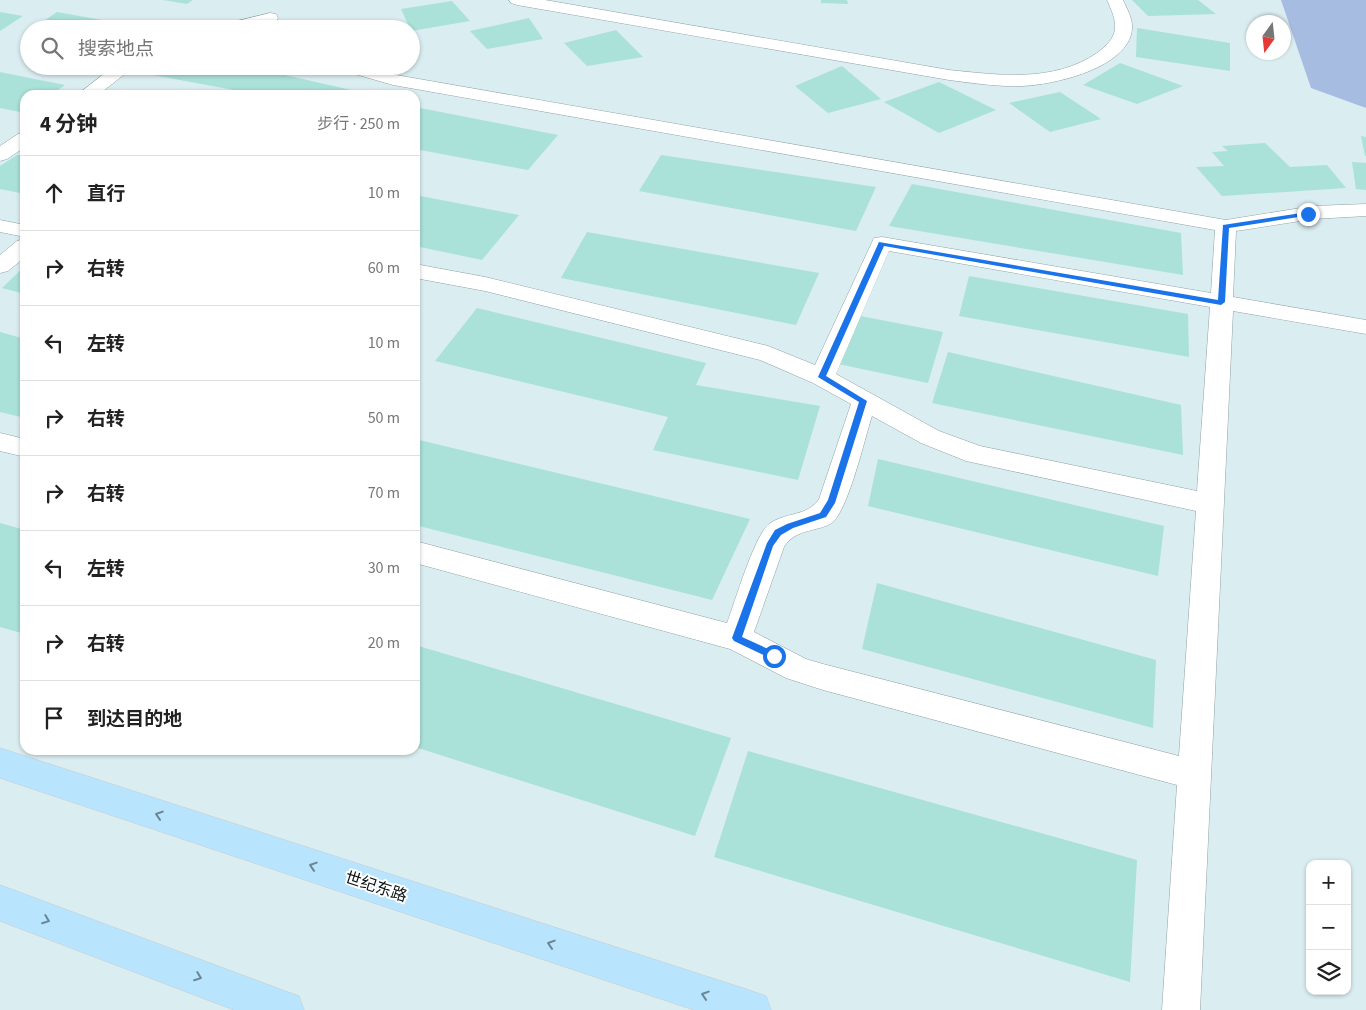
<!DOCTYPE html>
<html lang="zh">
<meta charset="utf-8">
<style>
:root{--surface:#fff;--page:#f6f6f6;--text:#222;--muted:#767676;--line:#e0e0e0}
body{margin:0;font-family:"Source Sans 3","Noto Sans SC",sans-serif;background:var(--page);color:var(--text)}
.controls{position:absolute;right:15px;bottom:15px;display:grid;overflow:hidden;border-radius:10px;box-shadow:0 1px 4px #0004}
.controls button{width:45px;height:45px;display:grid;place-items:center;padding:0;border:0;border-bottom:1px solid var(--line);background:var(--surface);color:var(--text);font:25px sans-serif}
.compass{position:absolute;left:1246px;top:15px;width:45px;height:45px;border-radius:50%;background:var(--surface);box-shadow:0 1px 4px #0004;rotate:195deg}
.stop{position:absolute;width:15px;height:15px;margin:-11px;border:4px solid #1a73e8;border-radius:50%;background:#fff}
.stop.end{background:#1a73e8;border-color:#fff;box-shadow:0 1px 5px #0008}
.list{margin:0;padding:0;list-style:none}
h2{display:flex;justify-content:space-between;align-items:center;height:65px;margin:0;padding:0 20px;font-size:21px}
h2 small{font-size:16px;font-weight:400;color:var(--muted)}
.list li{display:grid;grid-template-columns:32px 1fr auto;gap:15px;align-items:center;box-sizing:border-box;height:75px;padding:0 20px;border-top:1px solid var(--line)}
.list b{display:block;font-size:19px;white-space:nowrap}
.list em{font-size:16px;font-style:normal;color:var(--muted)}
.icon{flex:none;width:28px;height:28px;fill:none;stroke:currentColor;stroke-width:2;stroke-linecap:round;stroke-linejoin:round}
.map{position:relative;flex:none;width:1366px;height:1010px;overflow:hidden}
.search{position:absolute;background:var(--surface);box-shadow:0 1px 4px #0004;left:20px;top:20px;width:400px;height:55px;display:flex;align-items:center;gap:12px;box-sizing:border-box;padding:0 18px;border-radius:28px;color:var(--muted);font-size:19px}
.panel{position:absolute;background:var(--surface);box-shadow:0 1px 4px #0004;left:20px;top:90px;width:400px;height:665px;border-radius:15px}
.map>svg:first-child{display:block}
.water{fill:#a6bde1}
.building{fill:#aae1d9}
.lines{fill:none;stroke-linecap:round;stroke-linejoin:round}
.minor-casing{stroke:#91a2a6;stroke-width:1}
.major-casing{stroke:#c9cbcb;stroke-width:1}
.minor{fill:#fff;fill-rule:evenodd}
.major{fill:#b8e4fd;fill-rule:evenodd}
.oneway{stroke:#6a8694}
.route{fill:#1a73e8}
.labels{text-anchor:middle;dominant-baseline:central;stroke-width:4;stroke-linejoin:round;paint-order:stroke}
.near-street-label{font-size:16px;fill:#0b1213;stroke:#fff}
</style>
<div class="map">
<svg width="1366" height="1010" viewBox="0 0 1366 1010">
<rect width="100%" height="100%" fill="#daedf1"/>
<path class="water" d="M1281 0H1366V108L1311 88Z"/>
<path class="building" d="M163 0H193L187 4Z
M821 0H847L848 4 821 3Z
M1132 0H1198L1216 14 1148 16Z
M452 1 470 21 411 31 401 9Z
M0 12 23 16 0 31Z
M57 12 147 28V29H32Z
M529 18 543 39 487 49 470 31Z
M1137 28 1230 43V71L1136 57Z
M616 30 643 57 587 66 564 43Z
M1120 63 1183 86 1137 104 1083 85Z
M146 66H245L360 92 357 95H261L136 72Z
M842 66 881 99 828 113 795 86Z
M0 72 65 85 51 95H25V113L0 108Z
M939 82 996 110 939 133 884 102Z
M1060 92 1101 119 1050 132 1009 103Z
M415 107 558 135 528 170 415 149Z
M1361 136 1366 137V156H1365Z
M1265 143 1290 167 1327 165 1346 188 1222 196 1196 167 1224 166 1212 152 1228 151 1222 146Z
M17 155 25 156V194L0 189V166Z
M661 155 876 187 856 231 639 191Z
M1352 162 1366 163V190L1356 189Z
M912 184 1181 233 1183 275 889 226Z
M415 195 519 215 482 260 415 246Z
M587 232 819 273 796 325 561 278Z
M25 266V294L2 288Z
M969 276 1188 314 1189 357 959 316Z
M477 308 706 363 696 385 820 406 798 480 653 450 668 417 435 361Z
M850 314 943 332 928 383 829 362Z
M0 332 25 339V418L0 412Z
M948 352 1181 405 1183 455 932 403Z
M415 439 750 519 712 600 415 525Z
M878 459 1164 526 1158 576 868 506Z
M0 523 25 530V634L0 627Z
M877 583 1156 660 1153 728 862 649Z
M415 645 731 738 695 836 415 747Z
M748 751 1137 860 1130 982 714 857Z"/>
<g class="lines">
<defs>
<path id="minor" d="M509 0H545L949 70C999 75 1053 83 1097 53 1105 47 1114 39 1115 29 1116 19 1111 9 1107 0H1123C1127 9 1133 19 1132 29 1129 68 1053 85 1022 86 998 87 973 83 949 80L517 5 511 3Z
M270 13 276 14 278 18 276 22 248 29H219L221 25Z
M114 66H135L98 95H77Z
M338 66H366L396 75 1226 220 1313 206 1366 204V216L1313 219 1236 231 1233 297 1366 320V334L1233 311 1200 1010H1162L1177 785 823 690 786 678 730 649 415 563V541L727 623C735 602 754 536 769 524 785 512 807 517 819 499L851 404 813 383 760 360 485 291 415 278V264L485 277 768 346 815 365 874 238 882 237 1211 293 1215 230 393 85 341 70ZM889 251 1210 307 1197 491 980 446 939 431 836 374ZM872 416 921 443 966 461 1196 511 1179 756 823 664 806 659 754 632 784 547C796 527 823 532 834 521 850 503 864 441 872 416Z
M25 132V147L7 159 0 161V146L18 134Z
M0 220 25 225V237L0 232Z
M25 239V257L8 271 0 273V255L17 241Z
M0 433 25 439V457L0 451Z"/>
<path id="major" d="M0 748 752 991 766 996 771 1010H694L0 778Z
M0 885 285 991 299 996 304 1010H234L0 921Z"/>
</defs>
<use href="#minor" class="minor-casing"/>
<use href="#major" class="major-casing"/>
<use href="#minor" class="minor"/>
<use href="#major" class="major"/>
</g>
<defs><path id="oneway-chevron" d="M-2-3.5L2.5 0L-2 3.5" fill="none" stroke-width="1.6" stroke-linecap="round" stroke-linejoin="round" transform="scale(1.25)"/></defs>
<g class="oneway">
<use href="#oneway-chevron" transform="translate(159 815) rotate(-162)"/>
<use href="#oneway-chevron" transform="translate(313 866) rotate(-162)"/>
<use href="#oneway-chevron" transform="translate(46 920) rotate(21)"/>
<use href="#oneway-chevron" transform="translate(551 944) rotate(-162)"/>
<use href="#oneway-chevron" transform="translate(198 977) rotate(21)"/>
<use href="#oneway-chevron" transform="translate(705 995) rotate(-162)"/>
</g>
<path class="route" d="M1308 212 1311 215 1229 228 1225 302 1221 305 884 246 826 376 867 401 835 503 826 517 793 528 781 535 773 546 742 637 777 653 779 656 774 660 734 641 732 638 767 543 775 530 787 524 820 513 828 500 859 402 818 377 879 242 1218 300 1223 225Z"/>
<g class="labels">
<g class="near-street-label">
<text transform="translate(376 887) rotate(18)">世纪东路</text>
</g>
</g>
</svg>
<div class="controls">
<button>+</button>
<button>−</button>
<button><svg class="icon" aria-label="layers" viewBox="0 0 24 24"><path d="M12 4l9 5-9 5-9-5zM3 14l9 5 9-5"/></svg></button>
</div>
<svg class="compass" viewBox="-18 -18 36 36"><path d="M0-13l5 13h-10z" fill="#e53935"/><path d="M0 13l5-13h-10z" fill="#767676"/></svg>
<div class="stop" style="left:774px;top:656px"></div>
<div class="stop end" style="left:1308px;top:214px"></div>
<div class="search"><svg class="icon" aria-label="search" viewBox="0 0 24 24"><circle cx="10" cy="10" r="6"/><path d="M15 15l6 6"/></svg>搜索地点</div>
<section class="panel">
<h2>4 分钟<small>步行 · 250 m</small></h2>
<ul class="list">
<li><svg class="icon" aria-label="ahead" viewBox="0 0 24 24"><path d="M12 20V5M6 11l6-6 6 6"/></svg><div><b>直行</b></div><em>10 m</em></li>
<li><svg class="icon" aria-label="right" viewBox="0 0 24 24"><path d="M7 20v-9h11M14 6l5 5-5 5"/></svg><div><b>右转</b></div><em>60 m</em></li>
<li><svg class="icon" aria-label="left" viewBox="0 0 24 24"><path d="M17 20v-9H6M10 6l-5 5 5 5"/></svg><div><b>左转</b></div><em>10 m</em></li>
<li><svg class="icon" aria-label="right" viewBox="0 0 24 24"><path d="M7 20v-9h11M14 6l5 5-5 5"/></svg><div><b>右转</b></div><em>50 m</em></li>
<li><svg class="icon" aria-label="right" viewBox="0 0 24 24"><path d="M7 20v-9h11M14 6l5 5-5 5"/></svg><div><b>右转</b></div><em>70 m</em></li>
<li><svg class="icon" aria-label="left" viewBox="0 0 24 24"><path d="M17 20v-9H6M10 6l-5 5 5 5"/></svg><div><b>左转</b></div><em>30 m</em></li>
<li><svg class="icon" aria-label="right" viewBox="0 0 24 24"><path d="M7 20v-9h11M14 6l5 5-5 5"/></svg><div><b>右转</b></div><em>20 m</em></li>
<li><svg class="icon" aria-label="arrive" viewBox="0 0 24 24"><path d="M6 21V4h12l-3 4 3 4H6"/></svg><div><b>到达目的地</b></div></li>
</ul>
</section>
</div>
